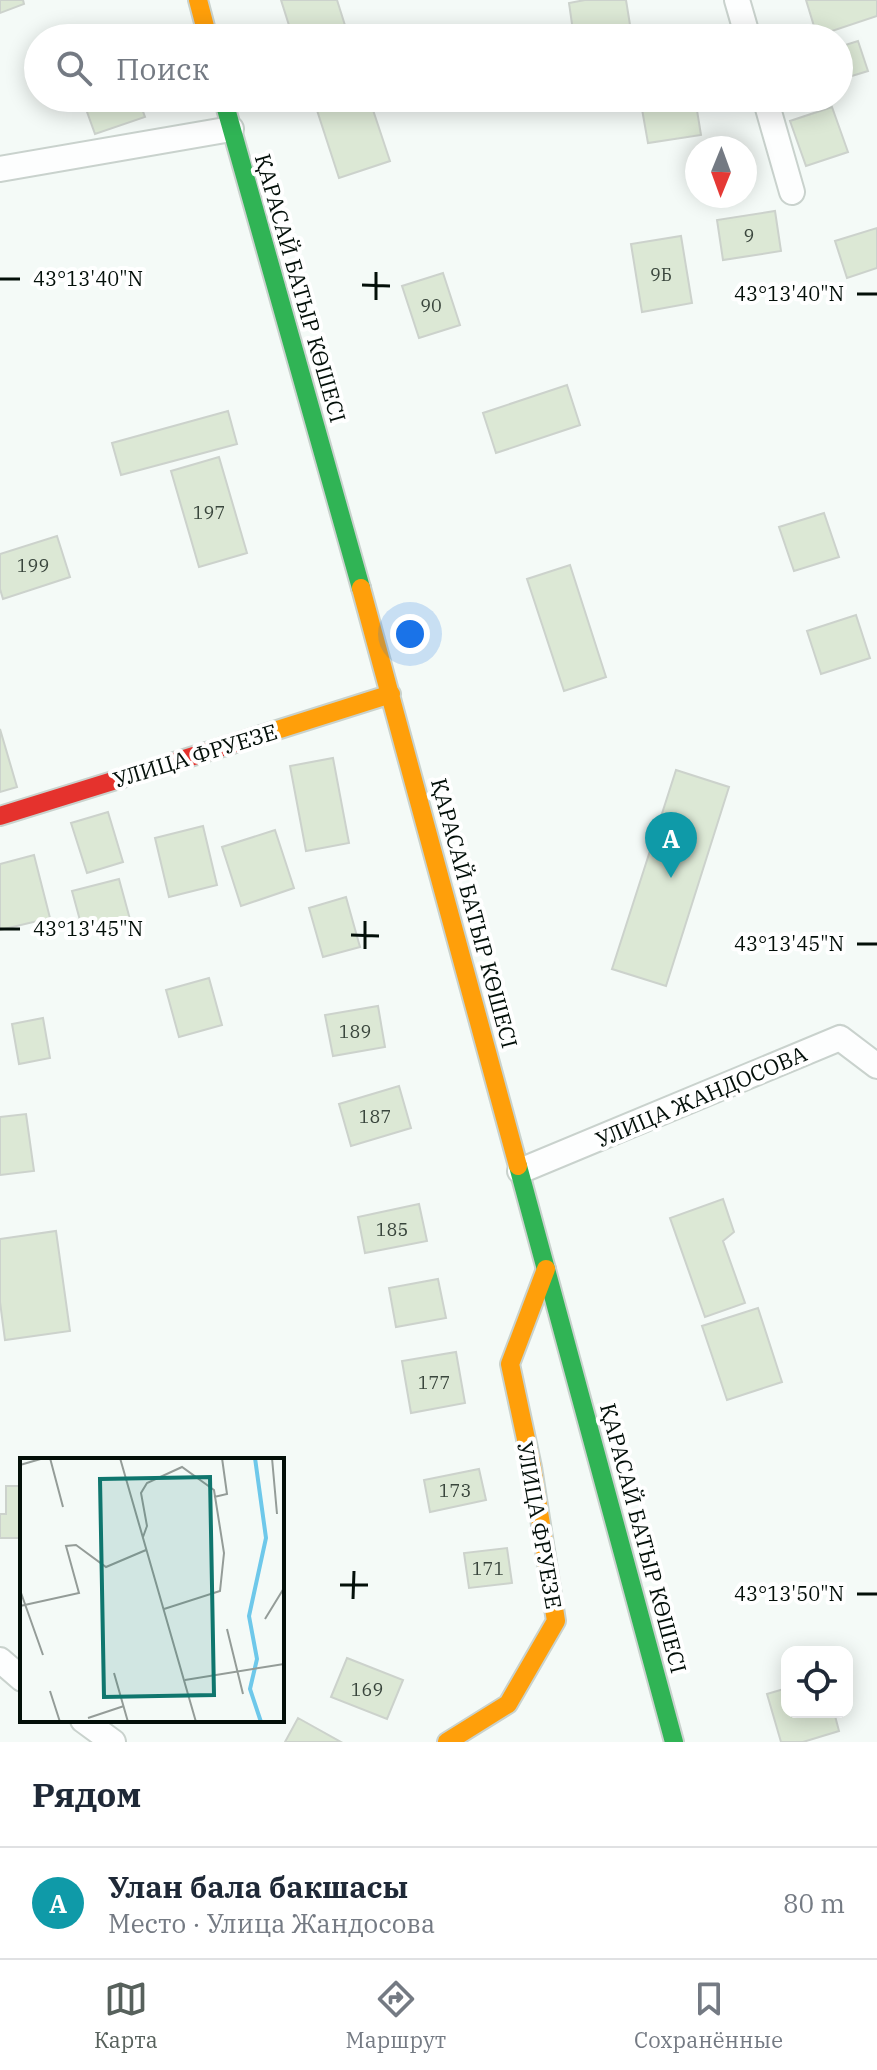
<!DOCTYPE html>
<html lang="ru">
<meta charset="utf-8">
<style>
:root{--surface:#fff;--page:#f2f2f3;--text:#1f2937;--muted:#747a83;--line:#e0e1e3;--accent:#57615c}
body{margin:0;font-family:"IBM Plex Serif",serif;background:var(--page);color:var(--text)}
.controls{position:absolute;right:24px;bottom:24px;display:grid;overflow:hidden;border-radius:16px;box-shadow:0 4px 20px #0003}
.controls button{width:72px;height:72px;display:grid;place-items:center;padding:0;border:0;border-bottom:2px solid var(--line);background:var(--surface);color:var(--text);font:40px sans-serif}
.compass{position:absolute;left:685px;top:136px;width:72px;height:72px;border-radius:50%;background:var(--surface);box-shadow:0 4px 20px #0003;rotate:181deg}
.you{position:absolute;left:410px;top:634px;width:28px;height:28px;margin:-20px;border:6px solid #fff;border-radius:50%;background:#1a73e8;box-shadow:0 0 0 12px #1a73e833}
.badge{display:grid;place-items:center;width:52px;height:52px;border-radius:50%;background:var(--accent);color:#fff;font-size:26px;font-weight:700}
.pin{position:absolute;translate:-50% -66px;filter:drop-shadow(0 2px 4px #0008)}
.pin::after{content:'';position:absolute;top:42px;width:28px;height:24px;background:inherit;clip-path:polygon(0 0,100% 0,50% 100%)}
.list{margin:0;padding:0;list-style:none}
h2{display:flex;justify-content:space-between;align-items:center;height:104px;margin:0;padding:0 32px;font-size:34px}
h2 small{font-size:26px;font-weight:400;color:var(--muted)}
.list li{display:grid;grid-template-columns:52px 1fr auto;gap:24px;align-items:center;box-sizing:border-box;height:112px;padding:0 32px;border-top:2px solid var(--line)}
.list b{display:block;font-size:30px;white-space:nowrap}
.list p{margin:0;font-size:26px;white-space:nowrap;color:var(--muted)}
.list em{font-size:26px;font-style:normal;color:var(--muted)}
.icon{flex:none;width:44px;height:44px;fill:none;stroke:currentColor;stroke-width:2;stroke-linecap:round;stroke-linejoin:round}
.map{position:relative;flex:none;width:877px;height:1742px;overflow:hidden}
.search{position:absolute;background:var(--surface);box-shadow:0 4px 20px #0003;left:24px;right:24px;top:24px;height:88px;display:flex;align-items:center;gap:20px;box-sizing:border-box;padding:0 28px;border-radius:44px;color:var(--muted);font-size:30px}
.sheet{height:216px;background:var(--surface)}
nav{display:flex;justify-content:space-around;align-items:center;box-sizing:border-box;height:112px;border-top:2px solid var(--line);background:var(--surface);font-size:22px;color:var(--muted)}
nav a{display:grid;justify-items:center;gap:4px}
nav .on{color:var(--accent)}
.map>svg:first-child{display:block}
.building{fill:#dce8d5;stroke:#ccd2cc;stroke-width:2}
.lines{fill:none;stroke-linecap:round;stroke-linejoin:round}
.street-casing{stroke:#c9d2cd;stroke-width:28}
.fast-casing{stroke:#c9d2cd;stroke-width:22}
.slow-casing{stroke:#c9d2cd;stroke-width:22}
.jam-casing{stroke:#c9d2cd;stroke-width:22}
.street{stroke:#fdfefe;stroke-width:24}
.fast{stroke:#30b455;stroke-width:18}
.slow{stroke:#ff9f0a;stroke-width:18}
.jam{stroke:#e5322d;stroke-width:18}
.ticks{fill:none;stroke:#030f09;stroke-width:3}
.labels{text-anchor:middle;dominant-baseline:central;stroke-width:8;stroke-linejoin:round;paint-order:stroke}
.number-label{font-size:18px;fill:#39453c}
.street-label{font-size:22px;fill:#030f09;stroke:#fff}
.inset-river{fill:none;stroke:#6ec8ea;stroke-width:4}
.inset-road{fill:none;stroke:#949c98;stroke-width:2}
.view{fill:#0f766e;fill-opacity:0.15;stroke:#0f766e;stroke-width:4}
.inset-edge{fill:none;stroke:#030f09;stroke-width:4}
.ticks-label{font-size:20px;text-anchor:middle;fill:#030f09;stroke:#fff;stroke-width:8;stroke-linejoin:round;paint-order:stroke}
</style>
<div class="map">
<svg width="877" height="1742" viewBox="0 0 877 1742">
<rect width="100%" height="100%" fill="#f4faf7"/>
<path class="building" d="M0 0H23L24 4 0 13Z
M281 0H337L349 38H293Z
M585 0H626L631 31 574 38 569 3Z
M806 0H877V16L817 36Z
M858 41 868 71 839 80V47Z
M82 98H138L145 117 95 134Z
M313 98H369L390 161 339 178Z
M640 98H695L701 135 648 143Z
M832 107 848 152 806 166 790 121Z
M775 211 781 251 723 260 717 220Z
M877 228V268L847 278 835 241Z
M681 236 692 303 642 312 631 244Z
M443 273 460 325 419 338 402 286Z
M567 385 580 425 496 453 483 413Z
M228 411 237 444 121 475 112 443Z
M219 457 247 553 199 567 171 471Z
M824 513 839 557 794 571 779 527Z
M57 536 70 577 3 599 0 589V554Z
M570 565 606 677 564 691 527 579Z
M856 615 870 658 821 674 807 631Z
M0 729 17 787 0 792Z
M333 758 349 843 306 851 290 766Z
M676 770 729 787 666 986 612 969Z
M108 812 123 862 87 873 71 823Z
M203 826 217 885 169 897 155 838Z
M275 830 294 888 241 906 222 847Z
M34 855 50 918 0 930V864Z
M119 879 131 923 84 935 72 891Z
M346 897 360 947 323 957 309 908Z
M209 978 222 1025 179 1037 166 990Z
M378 1006 385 1047 333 1056 325 1015Z
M43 1018 50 1058 19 1064 12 1024Z
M399 1086 411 1128 351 1146 339 1104Z
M26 1114 34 1171 0 1175V1117Z
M723 1199 734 1232 723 1241 745 1303 705 1317 670 1218Z
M419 1204 427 1241 365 1253 358 1217Z
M56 1231 70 1331 5 1340 0 1302V1239Z
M438 1279 446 1318 396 1327 389 1288Z
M758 1308 782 1382 727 1400 702 1326Z
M456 1352 465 1403 411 1413 402 1361Z
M479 1469 486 1500 430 1512 424 1480Z
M6 1486H22V1538H0V1514H6Z
M507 1548 512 1583 469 1588 464 1553Z
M347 1658 403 1680 387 1719 331 1697Z
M787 1688V1712H834L839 1731 803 1742H781L767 1694Z
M298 1718 341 1742H285Z"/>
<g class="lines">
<defs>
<path id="street" d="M737 0 748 38
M765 98 792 192
M0 169 231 129
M520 1171 840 1038 877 1066
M0 1660 22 1679
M83 1720 113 1742"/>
<path id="fast" d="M223 98 361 588
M518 1166 674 1742"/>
<path id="slow" d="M198 0 208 38
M361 588 518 1166
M258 736 391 694
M447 1742 508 1704 556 1621 532 1467 510 1364 546 1269"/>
<path id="jam" d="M0 816 258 736"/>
</defs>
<use href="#street" class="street-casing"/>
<use href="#fast" class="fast-casing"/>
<use href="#slow" class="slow-casing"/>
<use href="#jam" class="jam-casing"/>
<use href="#street" class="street"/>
<use href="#fast" class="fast"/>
<use href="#slow" class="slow"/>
<use href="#jam" class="jam"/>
</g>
<path class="ticks" d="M0 279H20M362 285 390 286M857 294H877M376 300V272M0 929H20M351 935 379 936M857 944H877M365 949V921M340 1585H368M857 1594H877M353 1599 354 1571"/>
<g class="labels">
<g class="number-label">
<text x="749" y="235">9</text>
<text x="661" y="274">9Б</text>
<text x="431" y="305">90</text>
<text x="209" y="512">197</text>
<text x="33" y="565">199</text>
<text x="355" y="1031">189</text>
<text x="375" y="1116">187</text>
<text x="392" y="1229">185</text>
<text x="434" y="1382">177</text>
<text x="455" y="1490">173</text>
<text x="488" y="1568">171</text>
<text x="367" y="1689">169</text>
</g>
<g class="street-label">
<text transform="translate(301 288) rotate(74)">ҚАРАСАЙ БАТЫР КӨШЕСІ</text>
<text transform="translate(195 755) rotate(-17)">УЛИЦА ФРУЕЗЕ</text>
<text transform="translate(475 913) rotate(75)">ҚАРАСАЙ БАТЫР КӨШЕСІ</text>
<text transform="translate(701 1096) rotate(-23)">УЛИЦА ЖАНДОСОВА</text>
<text transform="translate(540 1525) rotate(80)">УЛИЦА ФРУЕЗЕ</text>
<text transform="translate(644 1538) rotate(75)">ҚАРАСАЙ БАТЫР КӨШЕСІ</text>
</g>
</g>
<g transform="translate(20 1458)">
<rect width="264" height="264" fill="#f4faf7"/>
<path class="inset-river" d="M235 0 246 80 229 158 237 201 230 231 241 264"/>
<path class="inset-road" d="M30 0 43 49M100 0 176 264M252 0 257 56M0 7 24 0M194 39 207 36 202 0M123 79 127 68 121 35 127 25 162 9 194 32 204 95 200 133 144 151M0 132 23 197M0 148 59 135 46 88 56 87 86 109 126 92M245 161 264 130M207 171 223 236M94 215 108 264M165 222 264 206M30 233 40 264M68 260 104 248"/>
<path class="view" d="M190 19 194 237 84 239 80 21Z"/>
<rect width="264" height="264" class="inset-edge"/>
</g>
<g class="ticks-label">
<text x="88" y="286">43°13'40"N</text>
<text x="789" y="301">43°13'40"N</text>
<text x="88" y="936">43°13'45"N</text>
<text x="789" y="951">43°13'45"N</text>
<text x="789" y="1601">43°13'50"N</text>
</g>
</svg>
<div class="controls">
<button><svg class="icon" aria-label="locate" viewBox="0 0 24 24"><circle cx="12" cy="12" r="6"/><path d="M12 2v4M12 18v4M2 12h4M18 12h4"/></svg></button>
</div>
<svg class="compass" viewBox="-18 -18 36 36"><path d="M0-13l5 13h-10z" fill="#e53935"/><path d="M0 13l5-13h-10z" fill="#747a83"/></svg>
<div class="you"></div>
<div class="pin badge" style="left:671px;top:878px;background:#0f9aa8">A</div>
<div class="search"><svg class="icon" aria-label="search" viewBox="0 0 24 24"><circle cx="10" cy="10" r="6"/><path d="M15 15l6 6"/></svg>Поиск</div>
</div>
<section class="sheet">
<h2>Рядом<small></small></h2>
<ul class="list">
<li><span class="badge" style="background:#0f9aa8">A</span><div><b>Улан бала бакшасы</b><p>Место · Улица Жандосова</p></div><em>80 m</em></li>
</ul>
</section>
<nav>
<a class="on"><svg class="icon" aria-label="map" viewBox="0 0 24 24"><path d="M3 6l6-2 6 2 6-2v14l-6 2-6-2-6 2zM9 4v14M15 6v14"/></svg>Карта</a>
<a><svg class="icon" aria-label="directions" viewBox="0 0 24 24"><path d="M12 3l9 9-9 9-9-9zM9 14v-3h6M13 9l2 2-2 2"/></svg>Маршрут</a>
<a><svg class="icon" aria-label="saved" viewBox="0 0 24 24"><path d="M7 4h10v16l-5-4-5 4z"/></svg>Сохранённые</a>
</nav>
